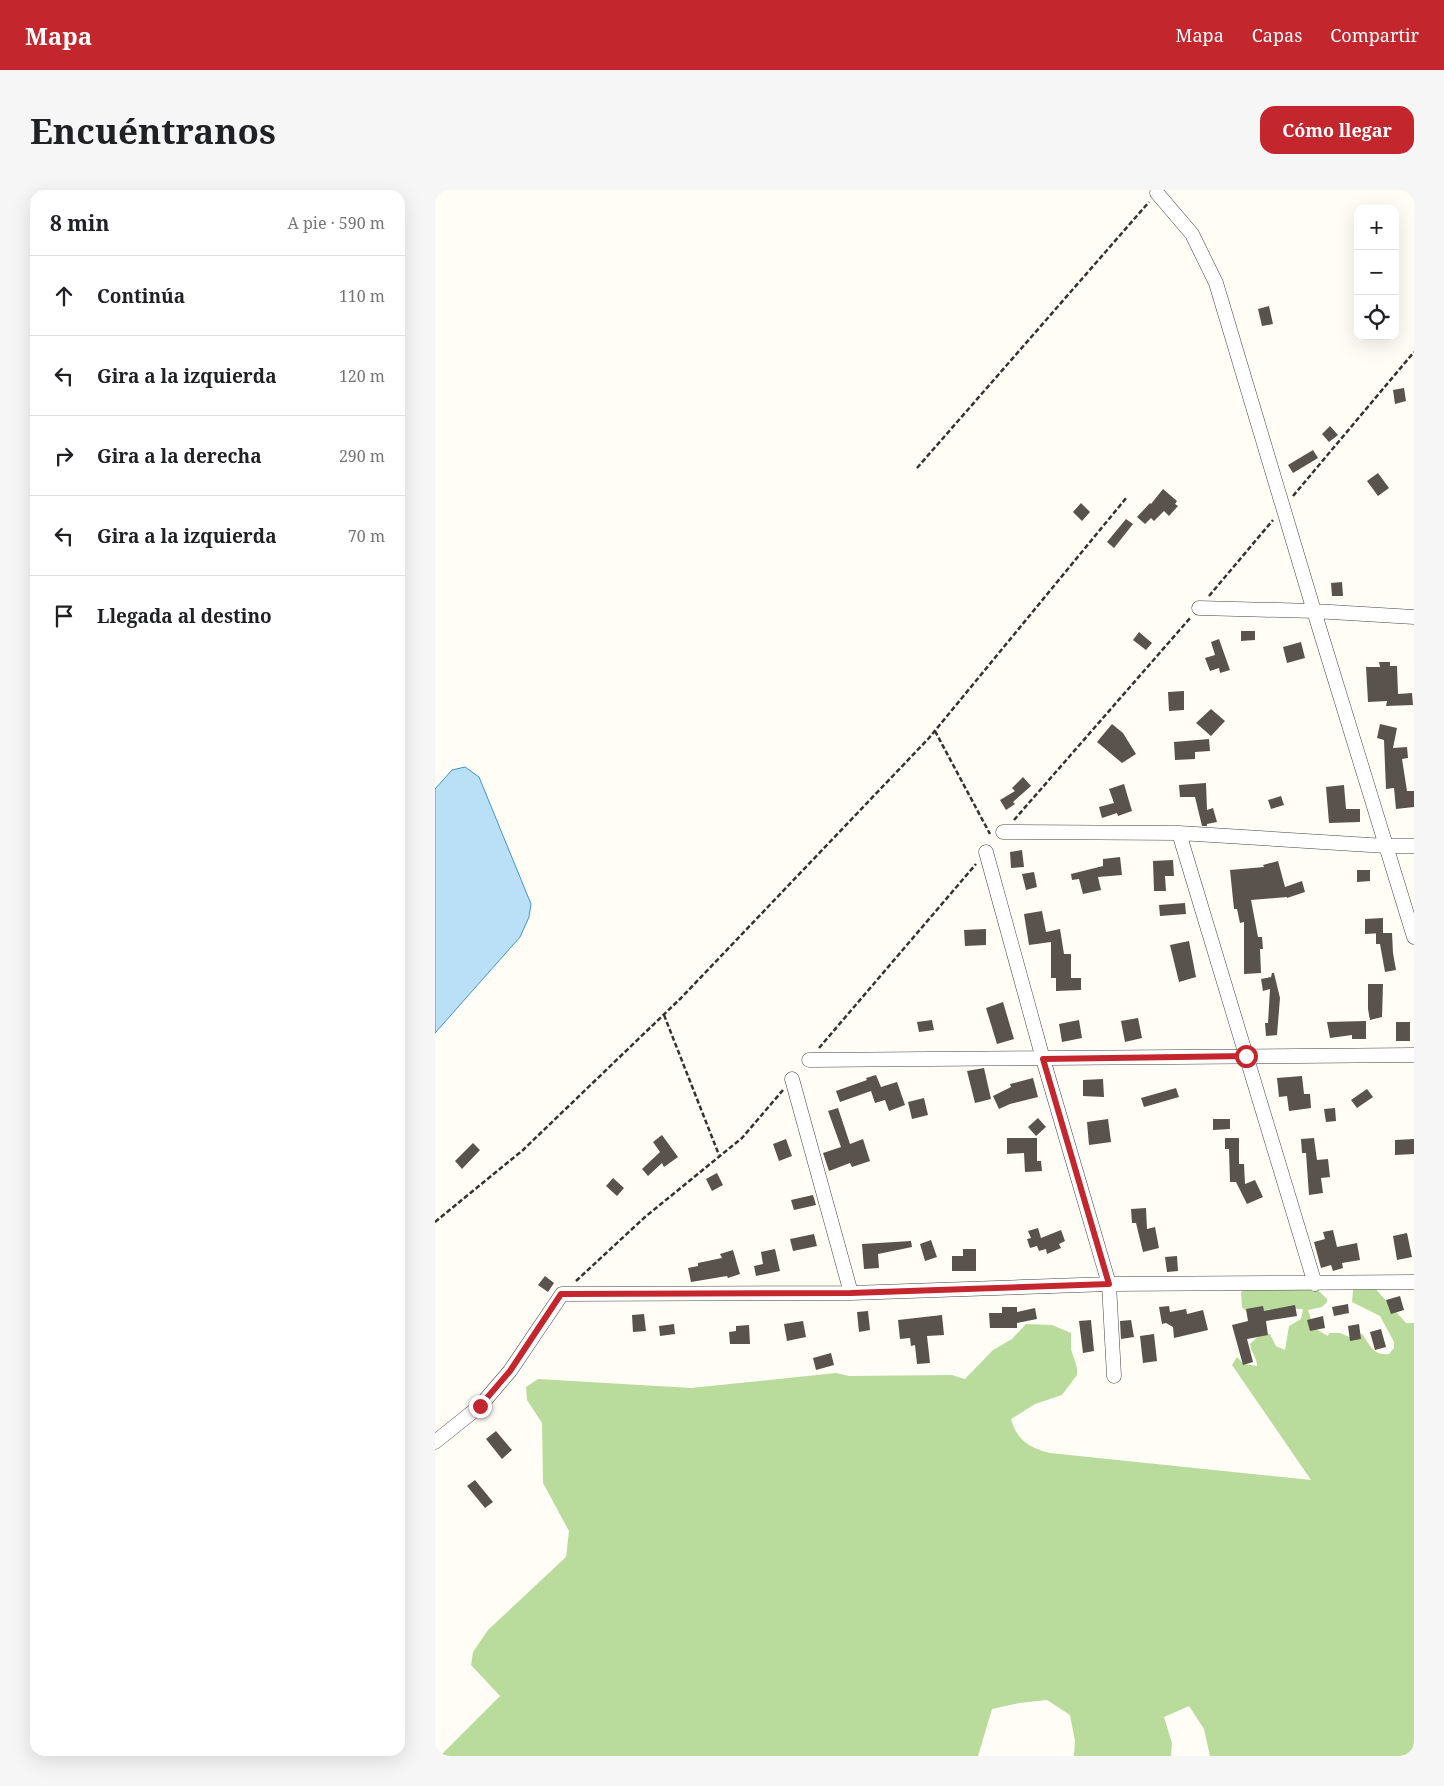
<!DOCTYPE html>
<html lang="es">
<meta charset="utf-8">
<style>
:root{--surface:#fff;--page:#f6f6f6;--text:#202124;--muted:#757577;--line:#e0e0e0;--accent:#c4262e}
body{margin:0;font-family:"Noto Serif",serif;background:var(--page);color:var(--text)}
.controls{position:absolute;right:15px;top:15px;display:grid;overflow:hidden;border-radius:10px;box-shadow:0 5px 20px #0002}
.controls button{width:45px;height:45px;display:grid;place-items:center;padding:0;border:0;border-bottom:1px solid var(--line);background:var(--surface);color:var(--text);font:25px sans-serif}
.stop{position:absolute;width:15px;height:15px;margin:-11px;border:4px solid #c4262e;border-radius:50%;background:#fff}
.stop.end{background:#c4262e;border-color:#fff;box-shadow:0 1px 5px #0008}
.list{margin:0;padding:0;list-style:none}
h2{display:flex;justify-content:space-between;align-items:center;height:65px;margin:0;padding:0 20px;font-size:21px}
h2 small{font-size:16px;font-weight:400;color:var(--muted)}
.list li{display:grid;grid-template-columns:32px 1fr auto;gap:15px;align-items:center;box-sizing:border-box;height:80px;padding:0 20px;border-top:1px solid var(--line)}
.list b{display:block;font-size:19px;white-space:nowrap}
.list em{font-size:16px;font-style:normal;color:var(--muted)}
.icon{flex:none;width:28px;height:28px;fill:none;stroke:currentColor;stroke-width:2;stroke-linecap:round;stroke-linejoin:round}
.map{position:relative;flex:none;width:979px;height:1566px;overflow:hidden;border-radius:15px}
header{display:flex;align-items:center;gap:30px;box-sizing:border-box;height:70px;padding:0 25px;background:var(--accent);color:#fff}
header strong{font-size:24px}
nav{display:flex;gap:28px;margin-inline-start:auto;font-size:18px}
.intro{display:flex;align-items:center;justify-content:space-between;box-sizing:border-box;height:120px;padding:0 30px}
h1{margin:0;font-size:35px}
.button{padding:12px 22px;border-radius:15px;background:var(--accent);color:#fff;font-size:18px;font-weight:700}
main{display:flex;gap:30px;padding:0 30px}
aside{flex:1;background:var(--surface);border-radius:15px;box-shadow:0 5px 20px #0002}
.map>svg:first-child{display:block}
.forest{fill:#b9dc9c}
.water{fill:#b9e0f7;stroke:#3f96cf}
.building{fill:#5a524d}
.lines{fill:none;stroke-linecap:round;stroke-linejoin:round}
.street-casing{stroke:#444;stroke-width:15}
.path{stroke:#333;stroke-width:2.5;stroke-dasharray:5 2.5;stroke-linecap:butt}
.street{stroke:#fff;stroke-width:14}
.route{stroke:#c4262e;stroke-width:6}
</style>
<header>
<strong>Mapa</strong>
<nav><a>Mapa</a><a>Capas</a><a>Compartir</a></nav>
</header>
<div class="intro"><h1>Encuéntranos</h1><a class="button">Cómo llegar</a></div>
<main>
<aside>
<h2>8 min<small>A pie · 590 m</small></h2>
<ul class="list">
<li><svg class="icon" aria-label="ahead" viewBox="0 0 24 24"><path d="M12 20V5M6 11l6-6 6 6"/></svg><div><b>Continúa</b></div><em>110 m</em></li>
<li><svg class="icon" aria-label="left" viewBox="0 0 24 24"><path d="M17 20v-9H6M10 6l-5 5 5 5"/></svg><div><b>Gira a la izquierda</b></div><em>120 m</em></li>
<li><svg class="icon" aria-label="right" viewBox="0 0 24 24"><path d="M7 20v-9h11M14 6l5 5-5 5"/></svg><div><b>Gira a la derecha</b></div><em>290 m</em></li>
<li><svg class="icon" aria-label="left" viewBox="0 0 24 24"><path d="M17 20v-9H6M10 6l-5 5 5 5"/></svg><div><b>Gira a la izquierda</b></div><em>70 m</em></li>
<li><svg class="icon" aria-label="arrive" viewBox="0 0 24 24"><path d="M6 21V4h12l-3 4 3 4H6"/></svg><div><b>Llegada al destino</b></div></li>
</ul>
</aside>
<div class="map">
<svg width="979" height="1566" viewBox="0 0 979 1566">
<rect width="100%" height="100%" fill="#fffdf5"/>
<path class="forest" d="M938 1096 971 1133H979V1566H775L769 1539 754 1516 729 1527 737 1553 736 1566H639L640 1551 635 1525 612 1510 584 1513 557 1519 543 1566H5L65 1506 36 1475 38 1462 53 1440 131 1367 134 1341 108 1293 107 1233 92 1210 91 1197 103 1189 256 1198 401 1183 414 1186 517 1185 530 1189 558 1160 577 1149 591 1134 617 1135 636 1143V1159L642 1178V1185L627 1205 600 1214 576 1229C582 1250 594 1258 615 1263L876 1290 797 1175 802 1167 809 1174 822 1176C822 1167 816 1163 815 1154L825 1145 835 1144 841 1156 850 1160 854 1136 866 1129 868 1119 843 1118 838 1122 814 1124 807 1117 806 1103 809 1098 878 1099 885 1102 892 1109V1112L887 1117 873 1120 879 1138 893 1146 894 1143H905L919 1149 923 1144H927C935 1155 938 1166 954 1164L959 1158V1152L945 1126 917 1112 918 1099Z"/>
<path class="water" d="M30 577 44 587 96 714 94 727 85 747 0 843V599L17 580Z"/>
<path class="building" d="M834 116 838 134 827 136 823 119Z
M969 198 971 211 960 214 958 200Z
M895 236 903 245 894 252 887 244Z
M878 260 883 268 858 283 853 275Z
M943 283 954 298 943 306 932 291Z
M728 299 742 311 740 314 743 316 734 326 729 321 719 331 716 328 710 334 702 327 715 313 716 314Z
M646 313 655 322 647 331 638 322Z
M691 329 698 334 679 358 672 352Z
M907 392 908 406H897L896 393Z
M806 441H820V450L806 451Z
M704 442 717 453 711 460 698 450Z
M784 449 795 480 785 483 784 478 775 481 770 468 780 465 776 452Z
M866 452 870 468 852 473 848 457Z
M944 472H955V476H962L963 504 977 503 978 515 951 516 952 511 933 512 931 477H945Z
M749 501V520L734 521 733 502Z
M776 519 790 531 776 546 761 533Z
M677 534 688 543 701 564 687 573 662 552Z
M945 534 962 538 958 558 972 557 973 568 967 569 972 601H979V617L961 619 959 598 951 599 949 550 942 548Z
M774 549 775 561 760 562V569L740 570 739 552Z
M588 587 596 596 578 612 580 614 571 620 565 610 580 601 577 598Z
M771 593 772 620 778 618 782 632 772 634V636H767L760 607H745L744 595Z
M689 594 697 621 683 626 682 623 667 628 664 617 679 613 674 599Z
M909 595 911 619H925V632L894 633 891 597Z
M846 606 849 615 836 619 833 610Z
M587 660 589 677 576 678 575 662Z
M685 667 687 685 663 687 666 700 648 704 644 689 637 690 636 684 668 676V669Z
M738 670 739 686H730L731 701H719L718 671Z
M843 671 850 697 867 691 870 702 852 708V707L816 710 823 747H827L828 759H825L826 783 809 784V732L805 733 802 719H799L795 680 829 677 828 675Z
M922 680H935V691L922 692Z
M599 682 602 697 591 700 587 684Z
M750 713 751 724 725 726 724 715Z
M607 721 611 742 625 739 629 764H636V788H646V800L621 801V788H616V752L594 755 589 724Z
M948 728V743L930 744V729Z
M551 739V755L530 756 529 740Z
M941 743H957L958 763 961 780 950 782 945 754H941Z
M754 751 761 787 744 792 735 755Z
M837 783H839L845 808 842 845 831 846 830 833H833L835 799 828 801 826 789 836 787Z
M933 794H948L947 827 935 830 933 819Z
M568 812 579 849 562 854 551 818Z
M703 828 707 848 690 852 686 831Z
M497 830 499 840 484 842 482 832Z
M644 830 647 848 627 852 624 834Z
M931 831V849H917V845L895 848 892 832Z
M961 832H975V851H961Z
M549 878 556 909 540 913 532 881Z
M441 885 446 897 462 892 470 915 454 921 450 910 440 913 436 901 405 912 401 901 432 890 431 888Z
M867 886 869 904H875L876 918 854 921 852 906 844 907 842 888Z
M598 888 603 907 575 914 564 919 558 906 576 897 575 894Z
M668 889 669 907 648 906V890Z
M741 898 744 907 709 917 706 908Z
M932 899 938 907 922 918 916 910Z
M489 908 493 925 477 929 473 912Z
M403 918 415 954 428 949 435 971 417 977 415 973 394 981 388 963 406 957 393 921Z
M900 918 901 931 891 932 889 919Z
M603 928 611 937 601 946 593 937Z
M673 929 676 952 654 955 652 932Z
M778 929H795V939L778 940Z
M227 945 243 967 229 977 227 973 213 986 207 979 225 962 218 952Z
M572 948H602V971H606L607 981 590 982 589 963 572 964Z
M790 948H804V974H809L810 994 820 990 828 1007 812 1014 801 992H795L794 959H790Z
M879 948 882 970 893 969 895 987 886 988 888 1003 874 1005 871 963H867L866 949Z
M351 949 357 966 344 971 338 954Z
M979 949V964L960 965V950Z
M38 953 45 960 27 979 20 971Z
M282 983 288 995 277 1001 271 989Z
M178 988 189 998 182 1006 171 996Z
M378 1005 381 1015 359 1020 356 1010Z
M711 1018 712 1039 720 1037 724 1058 708 1062 701 1033H697L696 1019Z
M603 1038 606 1048 626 1040 630 1051 624 1054 626 1058 612 1064 611 1059 604 1061 602 1056 595 1058 592 1049 596 1048 593 1041Z
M898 1040 902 1057 922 1053 925 1070 907 1073 908 1078 898 1081 896 1075 886 1078 879 1052 890 1049 888 1042Z
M972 1043 977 1067 962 1070 958 1046Z
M379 1044 382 1056 358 1061 355 1049Z
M496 1050 502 1067 490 1071 485 1054Z
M476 1051 477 1057 443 1064 444 1078 429 1079 427 1054Z
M340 1059 345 1081 321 1086 319 1076 328 1074 326 1062Z
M528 1059H541V1081H517V1066H528Z
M298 1060 305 1084 293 1088 292 1086 256 1092 253 1078 263 1076V1073L287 1068 285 1064Z
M742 1066 743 1081 732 1082 730 1067Z
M110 1086 119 1093 113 1102 103 1095Z
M965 1106 969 1120 956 1124 951 1110Z
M913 1114 914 1123 899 1126 897 1117Z
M860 1115 862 1126 831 1131 833 1145 812 1149 818 1172 808 1175 797 1135 813 1131 811 1119 828 1116 829 1121Z
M734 1116 735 1122 751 1119 752 1124 768 1120 773 1140 739 1148 738 1137 731 1133 727 1134 724 1117Z
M567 1117H582V1122L600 1118 602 1129 582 1133V1138H555L554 1123H567Z
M433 1121 435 1140 424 1142 422 1122Z
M209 1124 211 1141 198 1142 197 1125Z
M507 1125 509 1145 492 1146 495 1173 482 1174 480 1155 476 1156 475 1148 465 1149 463 1130Z
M888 1126 890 1138 875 1141 872 1130Z
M656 1130 659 1161 648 1163 644 1131Z
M696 1130 699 1147 686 1149 685 1131Z
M368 1131 371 1147 352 1151 349 1134Z
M239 1134 240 1144 225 1146 224 1136Z
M924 1134 926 1149 915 1151 913 1136Z
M314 1135 315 1154H295L294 1142 301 1141V1136Z
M946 1139 951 1157 940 1160 935 1142Z
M719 1144 722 1171 708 1173 705 1146Z
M396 1163 399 1175 381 1180 378 1168Z
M61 1241 77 1260 67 1269 51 1249Z
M40 1290 58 1312 50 1318 32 1296Z"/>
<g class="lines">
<defs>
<path id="street" d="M722 3 757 44 781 93 879 421 979 747
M764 418 879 421 979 427
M568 642 744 643 951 656H979
M744 643 880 1094
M551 662 608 869 674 1094 679 1186
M374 870 979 865
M357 889 416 1103
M0 1252 45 1216 75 1181 127 1104 416 1103 674 1094 979 1092"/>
</defs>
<use href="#street" class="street-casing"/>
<path class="path" d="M482 278 714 12
M858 306 979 162
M774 406 838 330
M500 541 555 644
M579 630 756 427
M229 825 284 965
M384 858 541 674
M0 1032 88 960 246 808 494 548 692 307
M141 1091 210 1027 307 948 348 900"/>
<use href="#street" class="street"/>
</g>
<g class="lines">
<path class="route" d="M45 1216 75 1181 126 1104 416 1103 674 1094 608 869 811 866"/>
</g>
</svg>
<div class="controls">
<button>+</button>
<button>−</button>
<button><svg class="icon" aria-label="locate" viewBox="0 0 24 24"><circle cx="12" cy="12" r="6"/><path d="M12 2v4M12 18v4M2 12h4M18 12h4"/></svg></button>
</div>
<div class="stop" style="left:811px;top:866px"></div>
<div class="stop end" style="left:45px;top:1216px"></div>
</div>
</main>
